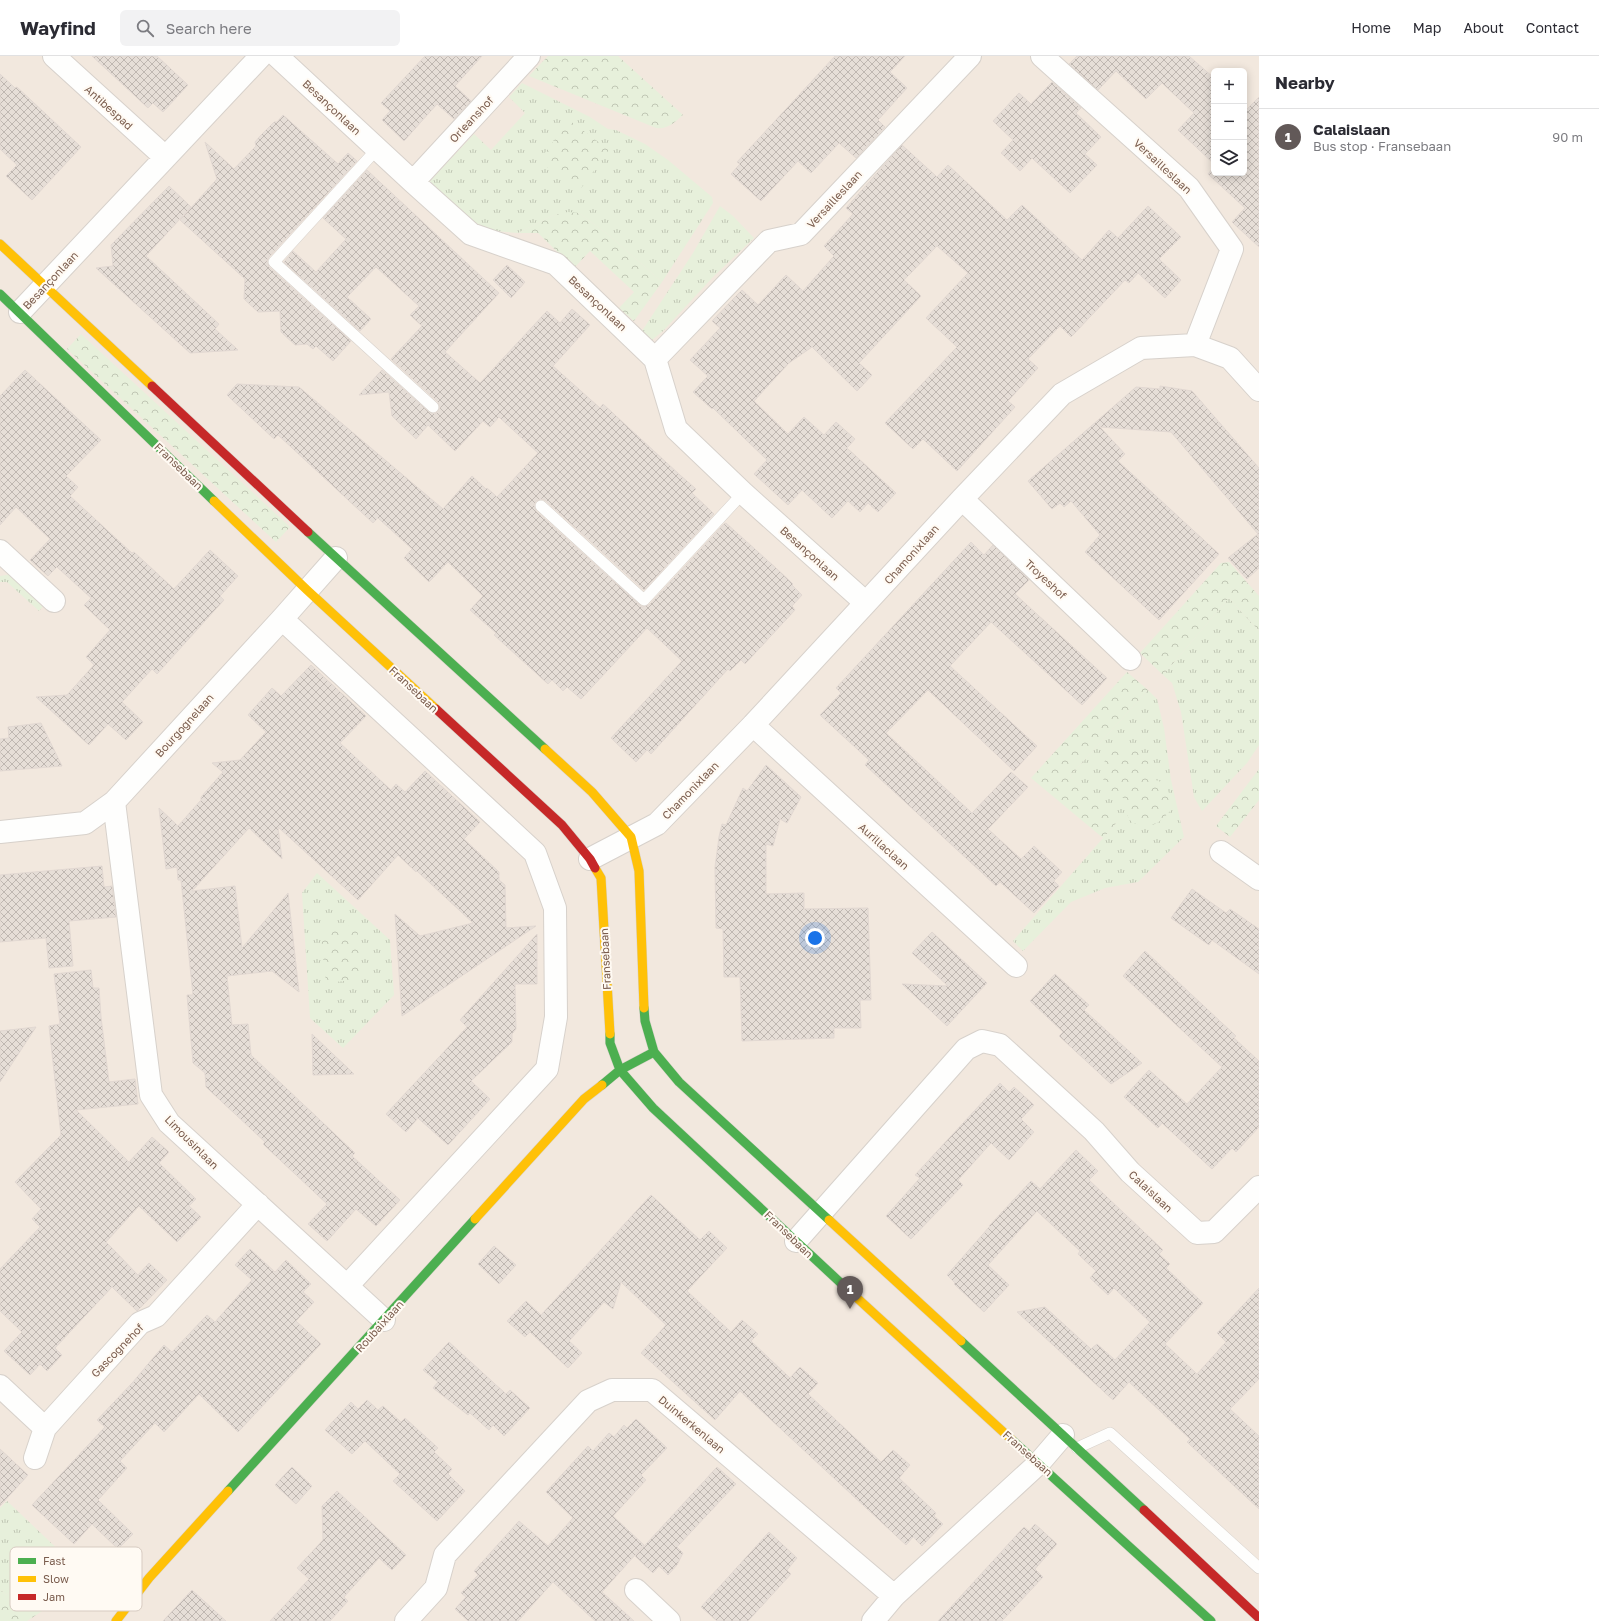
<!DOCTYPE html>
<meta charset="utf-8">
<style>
:root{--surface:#fff;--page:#f2f2f3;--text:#2b2b33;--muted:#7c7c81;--line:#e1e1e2;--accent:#625958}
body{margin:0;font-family:"Golos Text",sans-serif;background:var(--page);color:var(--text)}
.controls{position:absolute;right:12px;top:12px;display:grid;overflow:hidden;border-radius:6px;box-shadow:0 2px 10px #0003}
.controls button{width:36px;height:36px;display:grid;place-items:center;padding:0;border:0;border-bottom:1px solid var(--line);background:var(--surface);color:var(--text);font:20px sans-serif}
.you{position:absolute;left:815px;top:882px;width:14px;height:14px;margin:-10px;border:3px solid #fff;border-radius:50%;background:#1a73e8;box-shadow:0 0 0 6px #1a73e833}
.badge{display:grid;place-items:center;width:26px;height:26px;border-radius:50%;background:var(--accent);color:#fff;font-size:13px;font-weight:700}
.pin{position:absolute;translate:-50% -33px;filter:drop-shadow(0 1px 2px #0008)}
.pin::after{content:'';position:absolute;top:21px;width:14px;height:12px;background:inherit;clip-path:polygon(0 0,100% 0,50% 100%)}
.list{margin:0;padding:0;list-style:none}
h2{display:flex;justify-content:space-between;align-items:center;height:52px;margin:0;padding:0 16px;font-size:17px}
h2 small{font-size:13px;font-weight:400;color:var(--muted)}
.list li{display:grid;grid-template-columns:26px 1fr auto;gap:12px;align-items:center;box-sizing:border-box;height:56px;padding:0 16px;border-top:1px solid var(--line)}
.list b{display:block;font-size:15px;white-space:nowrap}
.list p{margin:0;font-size:13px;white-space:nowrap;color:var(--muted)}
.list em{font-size:13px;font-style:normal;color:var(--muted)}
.icon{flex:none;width:22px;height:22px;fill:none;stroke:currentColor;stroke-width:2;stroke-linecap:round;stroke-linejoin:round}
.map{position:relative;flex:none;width:1259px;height:1565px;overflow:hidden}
header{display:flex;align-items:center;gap:24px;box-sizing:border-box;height:56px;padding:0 20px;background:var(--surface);border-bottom:1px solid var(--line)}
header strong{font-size:19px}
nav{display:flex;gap:22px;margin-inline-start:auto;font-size:14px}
.search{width:280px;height:36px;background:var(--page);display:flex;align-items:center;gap:10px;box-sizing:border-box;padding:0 14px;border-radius:6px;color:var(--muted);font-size:15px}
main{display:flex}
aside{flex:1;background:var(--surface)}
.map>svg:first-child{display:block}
.residential{fill:#f2e8de;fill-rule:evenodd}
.grass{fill:url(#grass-tufts)}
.forest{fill:url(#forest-crowns)}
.building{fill:url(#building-cross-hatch);stroke:#e2d8d2}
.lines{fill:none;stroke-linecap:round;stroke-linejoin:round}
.lane-casing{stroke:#d7d1cb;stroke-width:12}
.street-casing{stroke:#d7d1cb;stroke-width:24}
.fast-casing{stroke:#d9d2cb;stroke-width:10}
.slow-casing{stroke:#d9d2cb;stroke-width:10}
.jam-casing{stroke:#d9d2cb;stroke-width:10}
.lane{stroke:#fefefd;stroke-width:11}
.street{stroke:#fefefd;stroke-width:22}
.fast{stroke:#4caf50;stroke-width:9}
.slow{stroke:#ffc107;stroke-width:9}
.jam{stroke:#c62828;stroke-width:9}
.labels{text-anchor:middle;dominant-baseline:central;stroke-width:4;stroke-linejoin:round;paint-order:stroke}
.street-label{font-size:11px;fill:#7a5c4d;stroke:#fffaf3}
.key{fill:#fffaf3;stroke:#d7cbc1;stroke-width:1}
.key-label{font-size:11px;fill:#7a5c4d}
</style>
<header>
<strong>Wayfind</strong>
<div class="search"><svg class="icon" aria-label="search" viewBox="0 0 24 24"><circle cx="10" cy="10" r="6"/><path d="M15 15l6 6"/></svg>Search here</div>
<nav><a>Home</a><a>Map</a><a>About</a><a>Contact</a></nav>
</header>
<main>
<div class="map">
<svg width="1259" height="1565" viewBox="0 0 1259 1565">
<defs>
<pattern id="grass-tufts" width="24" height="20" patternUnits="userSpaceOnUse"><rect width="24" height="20" fill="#e7f0db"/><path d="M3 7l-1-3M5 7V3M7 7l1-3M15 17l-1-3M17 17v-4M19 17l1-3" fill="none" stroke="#c0c6b4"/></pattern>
<pattern id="forest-crowns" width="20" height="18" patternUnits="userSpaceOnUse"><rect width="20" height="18" fill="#e7f0db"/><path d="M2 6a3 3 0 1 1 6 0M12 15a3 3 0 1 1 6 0" fill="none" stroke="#c0c6b4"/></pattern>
<pattern id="building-cross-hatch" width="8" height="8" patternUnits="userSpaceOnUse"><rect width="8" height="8" fill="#e6ded7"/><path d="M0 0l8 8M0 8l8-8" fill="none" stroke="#bfb7b1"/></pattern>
</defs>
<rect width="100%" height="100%" fill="#f9f5f0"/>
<path class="residential" d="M0 0H1259V1565H0ZM1214 15H1244V117H1214Z"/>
<path class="grass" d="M522 27 590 61 608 73 616 74 645 88 668 104 712 141 713 147 662 226 610 180 579 157 554 159 518 177 482 174 428 127 474 78 491 94 525 57 509 41Z
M720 150 733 160 754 182 714 220 663 275 652 284 642 275 693 197Z
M12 518 47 546 39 555 7 526H0V520Z
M1229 542 1259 575V689L1247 707 1202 755 1194 741 1181 656 1172 627 1163 619Z
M1148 634 1157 643 1164 672 1171 724 1184 781 1138 826 1105 832 1071 846 1023 895 1013 885 1118 765 1070 720Z
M317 817 390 884 394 939 343 992 310 962 302 837Z
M7 1445 66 1501 6 1539 0 1533V1452Z"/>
<path class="forest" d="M548 0H618L683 59C675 66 667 74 656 72L529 20Z
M569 64 609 94 579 135 539 105Z
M568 156 579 157 610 180 662 226 634 265 619 252 634 236 590 195 574 212 538 177H518L554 159Z
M81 278 290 471 276 486 67 293Z
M1229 506 1259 540V575L1229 542 1163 619 1140 597 1221 507Z
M1127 616 1148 634 1070 720 1119 764 1103 782 1031 722Z
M1120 692 1137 695 1148 705 1150 722 1164 727 1169 737 1171 754C1156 771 1153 771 1132 767L1126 757 1124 742 1109 738C1103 727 1099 712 1107 701 1110 697 1116 694 1120 692Z
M1259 713V744L1230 781 1216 770Z
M357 869 362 923 326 927 320 873Z
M66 1501 90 1524 27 1565H0V1533L6 1539Z"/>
<path class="building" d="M92 0H157L188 29 163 56 153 47 148 52Z
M425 0H482L455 30 471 45 454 63 437 48 404 85 382 64 390 55 381 47Z
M835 0H905L890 16 907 32 878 64 885 71 884 72 856 102 839 87 811 117 798 105 761 145 731 118 740 108 737 106Z
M1077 0H1189L1214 22V108L1178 74 1194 57 1162 27 1146 43 1116 15 1098 34 1069 8Z
M0 18 15 32 17 31 81 91 32 144 6 120 17 109 0 93Z
M1052 26 1081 52 1076 57 1101 81 1085 98 1097 109 1070 137 1032 102 1020 115 1001 97 1013 84 993 65 1019 37 1031 48Z
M1259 41V191L1232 166 1245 152 1208 118 1214 111V117H1244V52L1246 54Z
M283 59 338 108 348 97 357 105 269 201 267 205 269 211 351 285 333 305 316 290 313 293 307 288 295 289 281 276 280 255 258 256 244 243 245 223 180 164 217 123 205 86 234 113 256 90 255 86 261 79 274 66H277Z
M902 89 937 121 948 109 1007 164 1022 149 1082 204 1109 174 1118 182 1148 150 1181 181 1159 203 1181 224 1165 242 1138 217 1129 227 1125 224 1071 281 1060 270 1028 303 1038 312 1008 345 1015 351 957 415 923 383 913 393 885 367 957 291 926 262 968 217 937 190 904 224 921 240 859 307 872 319 857 335 812 291 789 307 754 345 788 378 804 361 824 379 836 366 855 383 847 392 896 437 878 456 868 447 860 456 848 445 832 462 802 434 788 449 754 418 767 404 713 352 712 353 693 336 708 320 690 304 720 272 712 265 742 234 758 249 786 219 803 235 834 200 824 190 853 158 846 152Z
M367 114 499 237 445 296 480 327 547 255 560 267 572 253 590 269 553 310 600 352 603 348 680 419 696 433 692 437 714 458 644 534 546 445 542 443 536 445 534 449 536 455 642 551 649 549 724 468 726 467 777 513 793 528 792 529 802 539 792 550 795 554 745 608 741 604 730 615 728 613 651 698 647 694 636 706 611 682 682 605 647 572 581 643 567 631 563 635 552 624 548 628 494 579 496 577 470 554 483 540 448 506 429 526 404 502 412 493 378 462 373 467 278 379 274 383 227 339 237 328 299 331 443 453 472 420 486 433 487 432 497 441 538 397 499 361 490 371 483 365 455 395 428 369 416 383 392 360 389 336 359 339 382 314 429 356 435 358 440 352 438 346 391 303 422 270 410 259 419 250 376 211 347 241 371 263 360 275 284 206 293 195 316 216 346 183 323 162Z
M169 130 191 151 146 200 219 268 215 273 238 294 190 297 96 212 113 210 111 189Z
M507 209 525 226 511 242 493 224Z
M25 314 101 384 66 420 78 431 70 440 132 497 134 496 174 533 210 494 238 520 220 540 224 544 157 618 152 613 122 646 143 666 126 684 108 668 89 689 36 641 67 639 94 609 86 601 110 574 84 549 91 542 57 511 48 520 30 504 50 483 16 451 0 469V340Z
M1160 330 1192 335 1259 412V512L1247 523 1228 502 1258 478 1171 376 1100 371 1125 398 1118 405 1219 498 1159 564 1085 496 1100 479 1071 445 1064 451 1060 447 1052 453 1028 425 1136 331 1160 333Z
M971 486 984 499 993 489 1029 524 1015 538 1107 622 1082 649 991 566 950 610 1037 690 1014 715 928 634 886 677 972 757 1011 716 1028 731 988 773 1021 803 1034 790 1062 816 1054 825 1059 830 1034 857 1000 826 996 830 980 815 865 709 869 704 820 659 841 637 836 632Z
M311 609 366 660 340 687 391 734 396 728 405 736 425 715 480 766 464 783 499 816V824L505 829 506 872 536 870 402 960 395 858 420 880 473 867 417 815 416 816 398 799 358 844 278 771 282 803 249 772 192 835 235 830 242 892 288 837 299 936 272 915 227 920 232 969 248 968 251 999 355 1097 352 1100 400 1144 376 1170 356 1153 327 1185 308 1168 327 1148 263 1088 265 1086 206 1031 205 1017 193 1007 187 939H193L181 824H178L177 811 166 813 159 752 178 770 201 744V741L223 716 212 707 240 704 266 676 248 659 272 632 281 640Z
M41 667 62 710 0 715V683L9 682 8 671Z
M766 709 801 741 787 767 780 763 773 790 766 788V838L804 837V853L868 852 871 944H860L861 972H834V982L742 985 740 921H724L723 873 716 872 715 811 719 781 722 768 726 769 743 732 747 735Z
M102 810 104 831 112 830 116 861 69 865 73 910 49 912 46 882 0 886V819Z
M1192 833 1226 857 1230 853 1259 873V918L1212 884 1209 889 1171 862Z
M932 876 987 927 947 970 902 928 948 930 912 897Z
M537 878V928H515L516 973 512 978V986L471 1025 490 1043 448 1089 418 1062 406 1076 386 1058 467 971 460 964Z
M1145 895 1236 980 1234 982 1259 1005V1071L1236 1096 1232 1092 1212 1113 1162 1067 1158 1072 1124 1041 1149 1014 1187 1048 1222 1011 1123 920Z
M91 914 93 932H99L101 961 109 1026 135 1023 138 1048 76 1054 129 1106 152 1081 169 1096 159 1107 196 1143 189 1150 201 1161 177 1186 139 1150 106 1186 138 1219 149 1207 167 1224 137 1255 112 1231 55 1292 62 1299 47 1315 40 1308 30 1319 4 1295 22 1276 0 1255V1213L40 1171 32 1163 41 1153 15 1126 61 1079 49 970 60 968 54 918Z
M1055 918 1089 949 1084 954 1142 1007 1111 1028 1059 980 1063 976 1030 945Z
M36 971 0 1026V975Z
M312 978 354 1018 313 1019Z
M1000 1027 1009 1036 1014 1031 1034 1049 1021 1063 1034 1076 1009 1104 991 1087 958 1124 963 1129 911 1183 886 1160 920 1122 915 1119Z
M1076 1094 1098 1115 1089 1124 1163 1194 1159 1198 1170 1208 1166 1212 1203 1247 1165 1288 1197 1318 1226 1286 1217 1277 1259 1232V1323L1230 1353 1259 1380V1453L1187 1386 1190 1383 1129 1326 1113 1344 1017 1256 1045 1251 1091 1293 1097 1288 1115 1304 1150 1266 1114 1232 1108 1239 1090 1222 1096 1215 1078 1198 1080 1195 1037 1155 988 1209 1009 1229 984 1256 954 1228 955 1227 947 1219 990 1170H989L1031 1125 1040 1133Z
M651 1139 700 1184 709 1175 727 1192 687 1235 731 1276 742 1264 758 1278 751 1285 790 1322 800 1311 818 1327 808 1338 881 1406 893 1394 910 1409 899 1422 936 1457 934 1460 943 1468 922 1490 913 1481 906 1489 740 1335 715 1364 641 1297 666 1269 621 1226 613 1253 604 1246 569 1285 582 1297 568 1312 530 1276 525 1281 507 1265 526 1245 541 1259Z
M494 1190 516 1209 499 1228 478 1208Z
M250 1193 275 1216 286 1204 311 1228 303 1236 314 1246 296 1265 321 1288 238 1376 199 1338 164 1376 155 1367 120 1405 127 1412 98 1444 133 1478 118 1493 92 1468 74 1488 32 1449 105 1371 97 1364 133 1326 164 1289 172 1296 207 1259 215 1266 252 1224 235 1209Z
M449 1286 506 1338 510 1334 530 1352 504 1380 493 1369 489 1374 470 1357 468 1359 433 1332 438 1326 423 1314Z
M367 1344 378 1354 383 1350 401 1366 405 1362 438 1392 434 1396 452 1413 448 1418 465 1435 437 1465 393 1425 400 1418 365 1385 352 1398 325 1374 351 1346 358 1353Z
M636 1363 667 1392 641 1419 646 1424 613 1460 644 1489 602 1536 634 1565H595L553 1526 518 1565H468L455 1553 466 1541 461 1537 478 1519 474 1515 519 1465 548 1490 573 1462 546 1436 588 1390 593 1395 609 1377 614 1381 624 1369 627 1372Z
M0 1393 28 1419 0 1450Z
M292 1411 312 1430 296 1448 275 1429Z
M717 1411 736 1428 677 1491 683 1497 677 1509 668 1519 659 1510 653 1517 635 1500Z
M337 1435 406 1499 392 1514 379 1502 344 1541 348 1545 330 1565H270L309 1523 297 1512 323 1484 322 1450Z
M1035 1468 1057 1488 1035 1513 1043 1521 1002 1565H938L1024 1471 1029 1475Z
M769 1476 797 1502 787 1514 791 1518 748 1565H717L701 1551Z
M192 1534 226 1565H163Z"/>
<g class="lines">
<defs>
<path id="lane" d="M377 93 274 206 433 351
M541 450 644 544 743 437
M1077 1392 1110 1377 1259 1512"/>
<path id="street" d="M54 0 165 101
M277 0 413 126 471 178 556 208 655 303 676 373 743 437 866 547
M1042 0 1189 132 1232 193 1195 289
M413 126 529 0
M20 256 261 0
M655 303 769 185 801 178 970 0
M962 443 1130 603
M0 495 54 545
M282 563 535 797 555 852 556 961 547 1013 347 1230
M753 669 1016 910
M114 746 151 1039 169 1067 384 1264
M0 776 85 767 114 746 282 563 336 502
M1221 796 1259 823
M590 803 657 768 753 669 962 443 1062 338 1141 292 1195 289 1230 302 1259 334
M796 1185 966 993 982 985 1000 989 1094 1075 1130 1116 1197 1177 1214 1176 1259 1131
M0 1330 45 1372
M35 1402 45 1372 140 1267 156 1260 258 1148
M636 1534 669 1565
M406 1565 436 1532 445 1499 588 1345 612 1334H652L894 1540
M873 1565 894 1540 1039 1407 1063 1379"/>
<path id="fast" d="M0 238 214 445
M308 476 545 693
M644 952 645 965 654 996 679 1026 829 1164
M610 978V987L620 1014 653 1052 844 1230
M602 1029 620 1014 654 996
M961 1285 1144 1454
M1012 1384 1211 1565
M228 1435 475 1163"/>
<path id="slow" d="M0 188 152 330
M214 445 307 534 436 653
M545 693 592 736 631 781 639 815 644 952
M595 812 601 822 610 978
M475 1163 584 1043 602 1029
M829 1164 961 1285
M844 1230 1012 1384
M116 1565 149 1522 228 1435"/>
<path id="jam" d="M152 330 308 476
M436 653 562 769 590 803 595 812
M1144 1454 1259 1562"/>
</defs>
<use href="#lane" class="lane-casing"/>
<use href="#street" class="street-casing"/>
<use href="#fast" class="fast-casing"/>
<use href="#slow" class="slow-casing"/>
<use href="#jam" class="jam-casing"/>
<use href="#lane" class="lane"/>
<use href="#street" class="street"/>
<use href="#fast" class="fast"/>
<use href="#slow" class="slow"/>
<use href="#jam" class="jam"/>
</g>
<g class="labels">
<g class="street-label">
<text transform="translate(109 51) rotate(42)">Antibespad</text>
<text transform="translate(332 51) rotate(43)">Besançonlaan</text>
<text transform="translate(471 63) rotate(-47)">Orleanshof</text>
<text transform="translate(1163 110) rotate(43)">Versailleslaan</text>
<text transform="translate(834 143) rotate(-47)">Versailleslaan</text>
<text transform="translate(50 224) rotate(-47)">Besançonlaan</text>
<text transform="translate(598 247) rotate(43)">Besançonlaan</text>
<text transform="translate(179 410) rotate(44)">Fransebaan</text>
<text transform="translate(810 497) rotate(42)">Besançonlaan</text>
<text transform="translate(911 498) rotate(-48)">Chamonixlaan</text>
<text transform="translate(1046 523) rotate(43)">Troyeshof</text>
<text transform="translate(414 633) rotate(43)">Fransebaan</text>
<text transform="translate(184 669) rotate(-48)">Bourgognelaan</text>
<text transform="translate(690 734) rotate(-46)">Chamonixlaan</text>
<text transform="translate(884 790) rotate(42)">Aurillaclaan</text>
<text transform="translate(605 903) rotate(-93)">Fransebaan</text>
<text transform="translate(192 1086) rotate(45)">Limousinlaan</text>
<text transform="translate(1151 1135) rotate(43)">Calaislaan</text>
<text transform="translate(789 1178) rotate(44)">Fransebaan</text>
<text transform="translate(379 1270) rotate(-48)">Roubaixlaan</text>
<text transform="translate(117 1294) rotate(-46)">Gascognehof</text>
<text transform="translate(692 1368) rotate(40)">Duinkerkenlaan</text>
<text transform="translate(1028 1397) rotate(42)">Fransebaan</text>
</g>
</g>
<rect x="10" y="1491" width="132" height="64" rx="6" class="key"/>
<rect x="18" y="1502" width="18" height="6" fill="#4caf50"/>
<rect x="18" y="1520" width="18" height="6" fill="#ffc107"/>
<rect x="18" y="1538" width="18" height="6" fill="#c62828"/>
<g class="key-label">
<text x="43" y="1509">Fast</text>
<text x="43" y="1527">Slow</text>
<text x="43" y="1545">Jam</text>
</g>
</svg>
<div class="controls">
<button>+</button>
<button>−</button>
<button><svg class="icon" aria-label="layers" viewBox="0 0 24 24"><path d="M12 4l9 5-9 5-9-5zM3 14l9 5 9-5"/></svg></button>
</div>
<div class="you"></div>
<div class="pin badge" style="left:850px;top:1253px">1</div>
</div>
<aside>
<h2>Nearby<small></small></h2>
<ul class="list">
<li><span class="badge">1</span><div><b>Calaislaan</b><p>Bus stop · Fransebaan</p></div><em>90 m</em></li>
</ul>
</aside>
</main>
